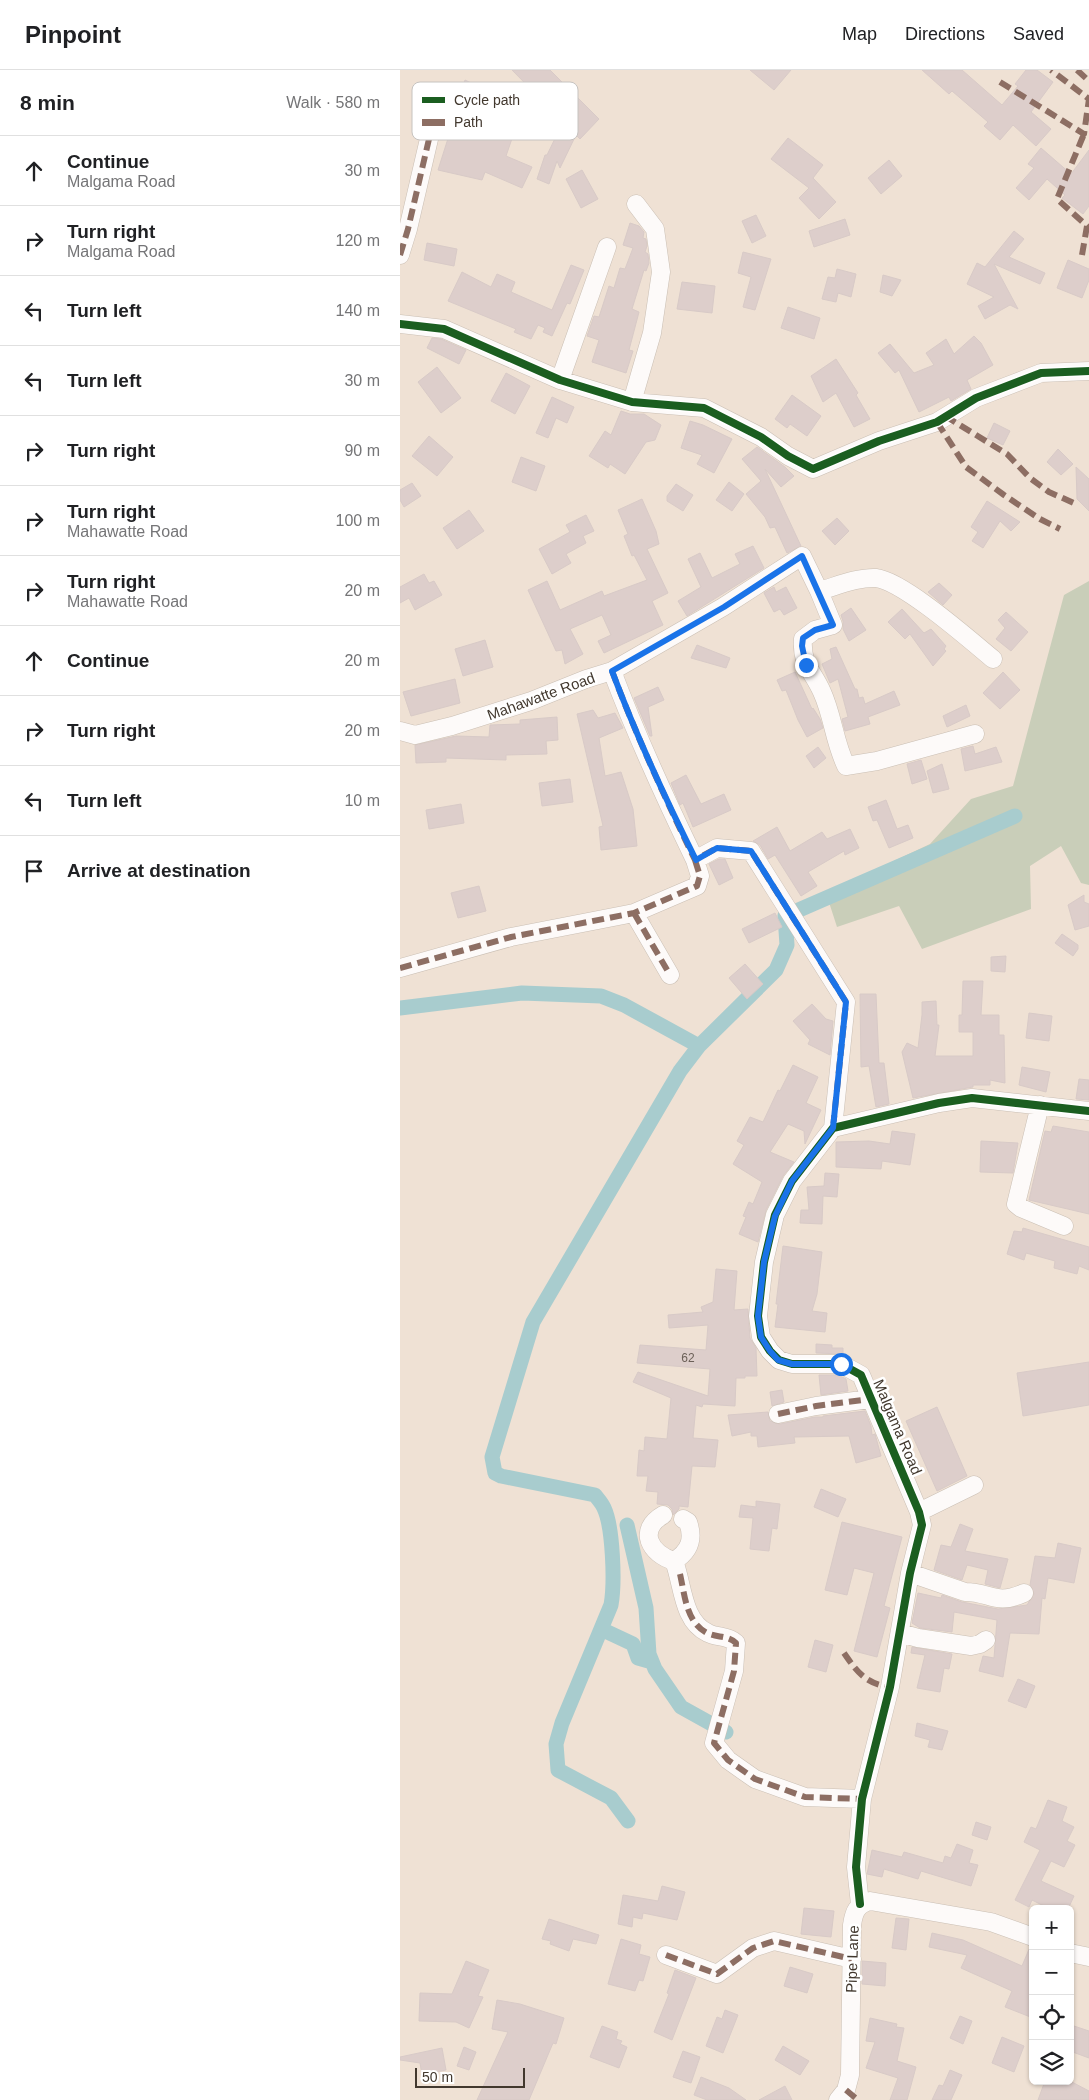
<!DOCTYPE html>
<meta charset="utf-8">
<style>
:root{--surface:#fff;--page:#f6f6f6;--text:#202124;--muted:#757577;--line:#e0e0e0}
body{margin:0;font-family:Arial,sans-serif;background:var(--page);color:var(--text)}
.controls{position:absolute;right:15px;bottom:15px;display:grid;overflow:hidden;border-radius:8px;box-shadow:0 1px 4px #0004}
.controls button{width:45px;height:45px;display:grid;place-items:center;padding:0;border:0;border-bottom:1px solid var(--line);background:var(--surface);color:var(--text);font:25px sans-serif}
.scale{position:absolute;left:15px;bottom:12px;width:110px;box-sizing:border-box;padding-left:5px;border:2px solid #42382e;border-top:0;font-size:14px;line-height:18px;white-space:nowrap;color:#42382e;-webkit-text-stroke:4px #fff;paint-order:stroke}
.stop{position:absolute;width:15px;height:15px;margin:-11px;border:4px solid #1a73e8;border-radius:50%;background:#fff}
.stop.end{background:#1a73e8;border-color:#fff;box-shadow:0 1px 5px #0008}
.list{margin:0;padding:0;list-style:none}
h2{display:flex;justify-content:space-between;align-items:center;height:65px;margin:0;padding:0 20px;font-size:21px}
h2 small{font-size:16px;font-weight:400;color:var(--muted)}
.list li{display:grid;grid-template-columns:32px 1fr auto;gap:15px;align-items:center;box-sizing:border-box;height:70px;padding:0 20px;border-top:1px solid var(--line)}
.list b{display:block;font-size:19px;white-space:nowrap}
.list p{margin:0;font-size:16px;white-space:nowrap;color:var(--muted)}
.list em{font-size:16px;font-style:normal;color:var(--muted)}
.icon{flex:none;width:28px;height:28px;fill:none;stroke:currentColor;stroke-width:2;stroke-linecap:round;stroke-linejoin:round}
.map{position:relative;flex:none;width:689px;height:2030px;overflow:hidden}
header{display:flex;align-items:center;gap:30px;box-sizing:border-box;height:70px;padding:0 25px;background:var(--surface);border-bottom:1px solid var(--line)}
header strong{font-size:24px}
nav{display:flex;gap:28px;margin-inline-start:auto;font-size:18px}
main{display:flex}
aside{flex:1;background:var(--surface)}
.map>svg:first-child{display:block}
.grass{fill:#c9ceb9}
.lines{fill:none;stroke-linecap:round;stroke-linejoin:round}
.canal{stroke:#a8ccce;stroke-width:15}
.building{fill:#ddcecb;stroke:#d8cac7}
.minor-casing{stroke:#cabfb4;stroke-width:19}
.minor{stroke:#fdfaf9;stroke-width:18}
.quiet{stroke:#8d6e63;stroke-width:6;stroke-dasharray:12 6;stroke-linecap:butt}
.cycleway-casing{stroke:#fff;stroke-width:11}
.cycleway{stroke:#1b5e20;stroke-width:8}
.route{stroke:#1a73e8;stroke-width:6}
.labels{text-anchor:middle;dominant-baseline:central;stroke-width:5;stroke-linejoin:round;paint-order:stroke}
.number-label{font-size:12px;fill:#6b6058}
.street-label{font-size:15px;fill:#42382e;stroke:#fff}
.key{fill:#fff;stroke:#c6c3c0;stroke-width:1}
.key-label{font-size:14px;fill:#42382e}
</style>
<header>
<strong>Pinpoint</strong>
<nav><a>Map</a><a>Directions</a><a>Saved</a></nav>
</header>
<main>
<aside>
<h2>8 min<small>Walk · 580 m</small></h2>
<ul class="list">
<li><svg class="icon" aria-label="ahead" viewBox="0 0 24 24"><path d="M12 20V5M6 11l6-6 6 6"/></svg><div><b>Continue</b><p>Malgama Road</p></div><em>30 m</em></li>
<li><svg class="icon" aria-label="right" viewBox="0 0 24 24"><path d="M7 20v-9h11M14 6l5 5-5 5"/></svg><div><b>Turn right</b><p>Malgama Road</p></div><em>120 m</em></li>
<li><svg class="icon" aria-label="left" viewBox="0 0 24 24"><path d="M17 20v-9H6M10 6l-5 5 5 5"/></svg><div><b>Turn left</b></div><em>140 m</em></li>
<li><svg class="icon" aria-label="left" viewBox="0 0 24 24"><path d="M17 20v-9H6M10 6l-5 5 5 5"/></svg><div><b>Turn left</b></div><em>30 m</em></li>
<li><svg class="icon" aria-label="right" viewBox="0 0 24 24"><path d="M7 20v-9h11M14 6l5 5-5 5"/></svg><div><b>Turn right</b></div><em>90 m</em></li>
<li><svg class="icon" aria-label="right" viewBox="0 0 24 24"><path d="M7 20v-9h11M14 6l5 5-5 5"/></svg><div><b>Turn right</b><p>Mahawatte Road</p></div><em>100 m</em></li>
<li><svg class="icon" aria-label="right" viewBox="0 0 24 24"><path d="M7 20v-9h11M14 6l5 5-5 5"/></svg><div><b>Turn right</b><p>Mahawatte Road</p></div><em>20 m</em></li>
<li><svg class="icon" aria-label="ahead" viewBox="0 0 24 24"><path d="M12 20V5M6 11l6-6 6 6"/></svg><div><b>Continue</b></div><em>20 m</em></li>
<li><svg class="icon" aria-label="right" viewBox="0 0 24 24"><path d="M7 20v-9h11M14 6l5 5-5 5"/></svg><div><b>Turn right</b></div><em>20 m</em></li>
<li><svg class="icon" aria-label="left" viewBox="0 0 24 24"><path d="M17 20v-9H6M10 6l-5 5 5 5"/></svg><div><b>Turn left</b></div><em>10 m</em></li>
<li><svg class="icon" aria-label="arrive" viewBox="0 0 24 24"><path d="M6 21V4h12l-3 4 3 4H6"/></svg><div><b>Arrive at destination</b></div></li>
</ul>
</aside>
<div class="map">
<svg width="689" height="2030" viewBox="0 0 689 2030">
<rect width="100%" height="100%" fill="#efe1d4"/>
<path class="grass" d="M689 511V815L681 813 661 776 630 796 631 839 522 879 499 836 437 857 426 823 530 774 571 729 613 716 664 525Z"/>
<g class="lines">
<path class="canal" d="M0 938 122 923 201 926 224 935 299 976
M227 1455 246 1538 249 1584 255 1599 281 1637 326 1662
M201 1559 233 1574 238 1588 252 1592
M228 1751 211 1728 158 1700 156 1674 162 1653 211 1535C215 1513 213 1457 204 1438 202 1433 198 1429 195 1425L101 1406 95 1403 92 1387 133 1252 280 1001 299 976 376 900 387 875 385 846 615 746"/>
</g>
<path class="building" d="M112 0H150L199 49 180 69 176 65 160 98 157 91 149 114 137 109 145 85H147L163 52Z
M350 0H391L374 20Z
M522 0H562L602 35 618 16 615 14 626 0H637L653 12 631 42 651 59 636 76 613 55 600 70 584 56 588 52 552 21 549 24Z
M65 10 100 27 91 45 117 54 106 86 132 97 122 118 85 102 82 110 38 100 51 59 53 60 66 23 61 21Z
M388 68 423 95 413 108 436 132 419 149 399 128 409 118 371 89Z
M641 78 671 104 689 80V136L683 144 662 128 665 125 647 109 629 130 616 118 634 98 628 94Z
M489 90 502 106 481 124 468 108Z
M182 100 198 129 181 138 166 109Z
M356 145 366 166 352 173 342 151Z
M445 149 450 165 414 177 409 161Z
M230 153 239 156 244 162 243 168 246 169 247 176 245 182 248 184 249 193 246 201 244 200 232 239 239 242 229 280 233 281 226 303 192 292 199 270 187 266 194 246 199 247 209 216 214 218 220 198 225 199 233 178 223 175Z
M614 161 624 169 609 187 645 203 640 214 594 194 618 239 610 235 585 249 578 236 594 227 567 214 577 193 585 197Z
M27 173 57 179 54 196 24 190Z
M343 182 371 189 355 240 343 237 351 207 338 203Z
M668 190 689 199V210L682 228 657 218Z
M171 195 184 200 170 234 167 233 152 266 143 262 145 258 138 255 131 269 114 262 116 259 48 231 62 202 91 217 97 204 115 212 111 222 152 240Z
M437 199 456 204 451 227 438 223 436 232 422 229 428 207 435 208Z
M483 205 501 210 492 226 480 222Z
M282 212 315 216 312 243 277 239Z
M388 237 420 248 414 269 381 258Z
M574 266 581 273 593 295 567 310 571 319 551 331 549 327 519 342 499 300 495 303 478 283 490 274 514 303 534 295 526 283 546 269 554 284Z
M32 268 41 269 66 280 59 294 27 278Z
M436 289 458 323 456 325 470 349 454 357 436 323 423 332 411 306Z
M37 297 61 328 41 343 18 312Z
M106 303 130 316 115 344 91 331Z
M392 325 421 346 407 366 390 354 387 358 375 349Z
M152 327 174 337 167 353 156 348 148 368 136 363Z
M221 341 230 344H244L261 355 255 370 246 372 225 404 210 394 208 398 189 386 205 361 211 365Z
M290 351 303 355 332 369 314 403 297 394 302 385 281 378Z
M594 353 610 361 603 375 587 368Z
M29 366 53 387 37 406 12 386Z
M357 377 385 397 394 406 381 417 365 399 401 476 387 483 375 457 370 458 365 447 346 424 361 411 342 389Z
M658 379 673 394 661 405 647 392Z
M121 387 145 396 136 421 112 412Z
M676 397 689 409V441L677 429Z
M329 412 344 424 332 441 316 430Z
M12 413 21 426 4 437 0 430V420Z
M276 414 293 425 283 441 267 431V426Z
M242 429 256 461 259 474 247 479 268 523 252 531 263 555 204 583 198 571 211 565 202 545 170 559 183 584 165 594 162 580 156 581 128 520 147 511 160 540 202 521 204 526 247 510 234 485 232 486 224 466 228 464 218 440Z
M587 431 620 452 611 461 600 451 583 478 572 471 578 462 571 457Z
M69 440 84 461 57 479 43 458Z
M186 445 194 461 183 466 186 473 166 484 171 493 152 504 139 479 170 462 166 455Z
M437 448 449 461 435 475 422 461Z
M353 476 364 498 287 546 278 531 301 517 288 489 300 483 312 508 340 494 335 484Z
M24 504 29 513 34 511 42 525 15 540 9 528 0 533V517Z
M539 513 552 525 543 535 528 522Z
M374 517 376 522 386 517 397 538 384 545 380 539 374 542 364 523Z
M451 538 466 560 449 571 443 559V551L441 545Z
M502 539 524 563 531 559 546 576 544 579 546 581 533 596 510 564 505 569 488 552Z
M606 542 628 562 611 581 596 569 605 558 598 550Z
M85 570 93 597 63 606 55 579Z
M297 575 330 588 326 598 291 588Z
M436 577 455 619H457L459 628 463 627 465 634 494 621 500 635 468 647 470 654 445 661 442 649 448 647 438 609 430 613 422 594 432 589 430 579Z
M395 602 412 639 413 638 420 649 423 658 407 667 398 650 386 620 382 621 377 610Z
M603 602 620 620 600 639 583 623Z
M55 609 60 633 11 646 3 622Z
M258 617 264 630 248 637 252 666H250L234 628Z
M566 635 570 646 547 657 543 646Z
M193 640 198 648 215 643 223 658 199 668 205 706 221 702 233 739 237 776 201 780 199 757 203 756 177 644Z
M157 647 158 670 146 671 147 684 106 685V690L46 688V692L16 693 15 675 56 666 89 667 90 655 120 654V650Z
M573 676 575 684 596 677 602 692 565 701 561 679Z
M418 677 426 688 414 698 406 686Z
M521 690 527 709 512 714 507 694Z
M542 694 549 719 533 723 527 701Z
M286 705 301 734 324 724 331 740 293 757 283 733 280 735 271 713Z
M170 709 173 732 142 736 139 713Z
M486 730 497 759 508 755 513 768 489 778 477 750 473 751 468 737Z
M61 734 64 753 29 759 26 740Z
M377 757 390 781 422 762 427 769 450 759 459 778 445 785 444 781 408 802 417 816 401 826 375 785 368 789 360 775 353 771Z
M319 789H325L333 808 319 815 309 794Z
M79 816 86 841 58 848 51 823Z
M684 825V832L689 834V856L675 860 668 835Z
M375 843 382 857 349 873 342 859Z
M662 864 678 875V879L673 886 655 873Z
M606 886 605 902 591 901V887Z
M345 894 363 914 347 929 329 908Z
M563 911H583L581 945H599V965H604L605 1013 590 1010V1015H573V1017L513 1028 502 982 507 973 518 978 522 945V932L536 931 537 955H539L535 986H573V962H559V945H562Z
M460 924H476L479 993H484L489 1034 476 1037 469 996 461 997Z
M412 934 426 949 433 951 430 985 408 974 410 970 393 951Z
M629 943 652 946 649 971 626 968Z
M393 995 418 1007 406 1033 421 1040 405 1074 404 1061 388 1054 370 1082 394 1092 383 1106 366 1140 358 1172 339 1164 346 1147 343 1146 349 1132 353 1134 362 1112 333 1094 344 1075 337 1071 350 1047 363 1052 378 1020 380 1021Z
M622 997 650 1002 646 1022 619 1015Z
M679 1009 689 1010V1030L676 1029Z
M653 1056 689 1062V1144L629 1130 645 1061 651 1062Z
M492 1061 515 1064 510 1095 482 1091 481 1099 436 1097V1072L469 1071 490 1074Z
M581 1071 618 1073 613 1103 580 1102Z
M425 1103 439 1104 437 1127 423 1126 422 1154 400 1153 401 1140H409L407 1117 424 1116Z
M623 1158 689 1177V1200L679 1196 677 1204 654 1198 655 1191 626 1183 624 1190 607 1184 614 1161 622 1162Z
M383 1176 422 1182 417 1224 412 1241 427 1243 425 1262 375 1257 378 1234H376Z
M316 1199 337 1201 334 1240 348 1239 350 1268 356 1278 357 1306H345V1308H336L335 1336 303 1334 302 1337 296 1335 293 1368 318 1370 315 1397 292 1396 288 1437 279 1436V1439L273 1445 272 1439 268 1435 257 1434 258 1422 246 1421 248 1406H237L239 1380 244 1381 245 1367 267 1369 271 1328 233 1312 238 1302 308 1326 310 1299 237 1293 240 1275 306 1280 308 1255 269 1258 268 1245 303 1242 301 1237 313 1232Z
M416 1274 432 1275V1278H443V1284L416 1283Z
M689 1292V1335L623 1346 617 1303Z
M419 1305H438L446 1309 448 1321 421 1325Z
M382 1320 384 1332 372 1336 370 1322Z
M537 1337 567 1406 537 1421 506 1351Z
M465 1341 471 1356 472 1365 475 1364 481 1386 456 1393 449 1366 394 1367 395 1373 358 1377 357 1366H351V1362L332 1366 328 1345 368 1342 370 1351 380 1354 415 1347H423V1346Z
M421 1419 446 1429 438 1447 414 1437Z
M356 1431 380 1434 377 1459 372 1458 369 1481 350 1479 353 1448 339 1447 341 1435 356 1437Z
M442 1452 502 1467 484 1536 490 1538 477 1587 454 1581 474 1503 454 1498 447 1525 425 1520Z
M560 1454 573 1459 565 1481 608 1489 600 1518 585 1514 588 1500 567 1495 562 1510 534 1500 541 1475 551 1477Z
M658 1473 681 1478 674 1513 648 1508 645 1529 642 1528 639 1564 610 1563 603 1607 579 1601 583 1586 594 1588 597 1550 554 1542 552 1562 520 1558 512 1553 518 1523 541 1528 542 1525 562 1532 598 1539 627 1535 634 1524 630 1515 635 1486 655 1488Z
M415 1570 433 1575 426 1602 408 1597Z
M512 1577 552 1584 549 1599 544 1598 540 1622 517 1618 525 1585 511 1583Z
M618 1609 635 1616 626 1638 608 1631Z
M517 1653 548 1661 542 1680 528 1677 530 1670 515 1666Z
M648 1730 667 1737 662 1751 674 1757 667 1771 675 1775 664 1797 651 1791 641 1811 674 1826 668 1839H650L632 1830 629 1837 615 1830 640 1780 624 1772 631 1757 636 1759Z
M576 1752 591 1757 587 1770 572 1765Z
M557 1774 573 1780 569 1793 578 1795 571 1816 521 1801 518 1809 484 1799 482 1807 467 1804 472 1780 502 1787 504 1782 543 1793 545 1786 551 1788Z
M262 1816 285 1822 277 1850 243 1843 242 1849 233 1847 232 1857 218 1854 223 1825 258 1831Z
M404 1838 434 1841 431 1867 401 1864Z
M496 1848 509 1849 506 1880 492 1878Z
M149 1849 199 1865 196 1874 173 1869 169 1881 150 1874 151 1871 142 1869Z
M532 1863 563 1870 622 1896 630 1877H633V1948L605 1937 612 1921 561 1898 567 1885 529 1877Z
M221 1869 241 1875 239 1884 250 1887 243 1911 239 1910 235 1921 208 1914Z
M66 1891 89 1900 78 1926 83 1927 69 1958 56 1952 19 1951 20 1923 52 1924Z
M462 1891 486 1893 485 1916 462 1914Z
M390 1897 413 1904 407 1923 384 1916Z
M275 1900 296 1908 272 1970 254 1962 269 1924 267 1923Z
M97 1930 120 1934 164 1948 156 1974 153 1973 129 2030H77L108 1962 92 1959Z
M325 1940 338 1945 323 1983 306 1976 317 1947 322 1949Z
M560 1946 572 1951 563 1974 550 1968Z
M470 1948 497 1954 496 1957 504 1958 497 1991 516 1997 507 2030H490L498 2008 466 1998 475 1972 466 1971Z
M202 1956 218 1962 216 1969 222 1971 220 1974 227 1977 219 1998 190 1987Z
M674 1956 689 1961V1988L670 1981V1965Z
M602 1967 624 1976 614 2002 592 1993Z
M383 1976 409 1991 400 2005 375 1990Z
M64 1977 76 1982 69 2000 57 1996Z
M42 1978 46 2000 22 2005 20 1993 0 1990V1987Z
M283 1981 300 1987 291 2013 273 2007Z
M550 2000 562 2005 551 2030H532L539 2015 543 2016Z
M301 2007 329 2018 346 2030H307L294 2025Z
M645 2011H670L689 2021V2030H638Z
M385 2016 392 2030H359Z"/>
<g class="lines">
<defs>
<path id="minor" d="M0 185 8 159 36 39
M0 254 44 259 160 310 232 332 304 338 361 367 388 386 413 399 479 371 537 352 576 328 641 303 689 301
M160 310 207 177
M232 332 252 263 261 202 255 159 236 134
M419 521 433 555 415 560 403 569C401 595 413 601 422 622 433 646 434 671 446 696L477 691 575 664
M212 601C236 665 265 728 295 790L317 778 351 781 446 932 433 1058
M0 661 15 665 52 656 131 631 186 609 212 601 323 537 402 486 419 521C437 516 458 507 476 508 503 511 570 570 593 589
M234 843 270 905
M0 898 111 867 234 843 297 816 300 806 295 790
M640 1035 616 1134 621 1138 664 1156
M378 1344 416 1336 470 1329
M519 1442 574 1415
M263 1445C237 1460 250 1484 274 1491
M283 1449 288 1452C294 1469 290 1481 274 1491 283 1514 282 1551 308 1563 318 1568 327 1565 336 1573L334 1601 314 1673 328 1690 355 1709 405 1727 462 1729
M510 1503 565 1522C591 1522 595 1536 624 1523
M500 1563 518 1568 571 1576 580 1574 586 1570
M460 1834 456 1797 462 1729 490 1617 510 1503 522 1455 519 1442 461 1305 441 1294H392L379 1290 370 1281 361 1267 358 1246 364 1192 375 1145 392 1111 433 1058 539 1033 572 1028 689 1041
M670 1883 689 1887
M266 1885 317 1904 353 1878 374 1871 452 1889
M438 2030 446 2020 450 2005 452 1855C454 1841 457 1835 470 1831L591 1852 633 1867"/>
</defs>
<use href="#minor" class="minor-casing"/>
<use href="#minor" class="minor"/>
<path class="quiet" d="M677 0 689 11
M600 12 684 64 689 29 651 0
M0 185 8 159 36 39
M682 185 687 156 657 129 684 64
M545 346 607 384 630 408 649 422 676 434
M537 352 566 397 604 425 640 449 660 459
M212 601C236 665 265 728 295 790L317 778 351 781 446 932 433 1058
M234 843 270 905
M0 898 111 867 234 843 297 816 300 806 295 790
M378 1344 416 1336 470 1329
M280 1504C285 1526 286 1552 307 1563 318 1568 327 1565 336 1573L334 1601 314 1673 328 1690 355 1709 405 1727 462 1729
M444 1583C457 1602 466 1614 490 1617
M266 1885 317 1904 353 1878 374 1871 452 1889
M446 2020 458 2030"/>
<defs>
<path id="cycleway" d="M0 254 44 259 160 310 232 332 304 338 361 367 388 386 413 399 479 371 537 352 576 328 641 303 689 301
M460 1834 456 1797 462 1729 490 1617 510 1503 522 1455 519 1442 461 1305 441 1294H392L379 1290 370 1281 361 1267 358 1246 364 1192 375 1145 392 1111 433 1058 539 1033 572 1028 689 1041"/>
</defs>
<use href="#cycleway" class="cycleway-casing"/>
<use href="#cycleway" class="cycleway"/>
</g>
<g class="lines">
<path class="route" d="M406 595 402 576 403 568 415 560 433 555 402 486 324 537 212 601C236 665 265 728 296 790L317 778 351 781 446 932 433 1058 392 1111 375 1146 364 1192 358 1246 361 1267 370 1281 378 1290 392 1294H441"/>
</g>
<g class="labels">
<g class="number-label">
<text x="288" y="1288">62</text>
</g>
<g class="street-label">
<text transform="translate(141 626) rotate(-20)">Mahawatte Road</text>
<text transform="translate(498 1357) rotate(67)">Malgama Road</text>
<text transform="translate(452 1889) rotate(-88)">Pipe Lane</text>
</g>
</g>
<rect x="12" y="12" width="166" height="58" rx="8" class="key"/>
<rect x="22" y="27" width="23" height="6" fill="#1b5e20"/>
<rect x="22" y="49" width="23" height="7" fill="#8d6e63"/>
<g class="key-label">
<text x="54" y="35">Cycle path</text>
<text x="54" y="57">Path</text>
</g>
</svg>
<div class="controls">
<button>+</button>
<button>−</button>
<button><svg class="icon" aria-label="locate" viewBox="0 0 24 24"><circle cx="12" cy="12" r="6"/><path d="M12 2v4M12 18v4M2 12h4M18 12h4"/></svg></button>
<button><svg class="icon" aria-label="layers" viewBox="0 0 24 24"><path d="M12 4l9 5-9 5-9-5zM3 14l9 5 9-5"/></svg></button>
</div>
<div class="scale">50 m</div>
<div class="stop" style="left:441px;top:1294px"></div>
<div class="stop end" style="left:406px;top:595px"></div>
</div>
</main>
